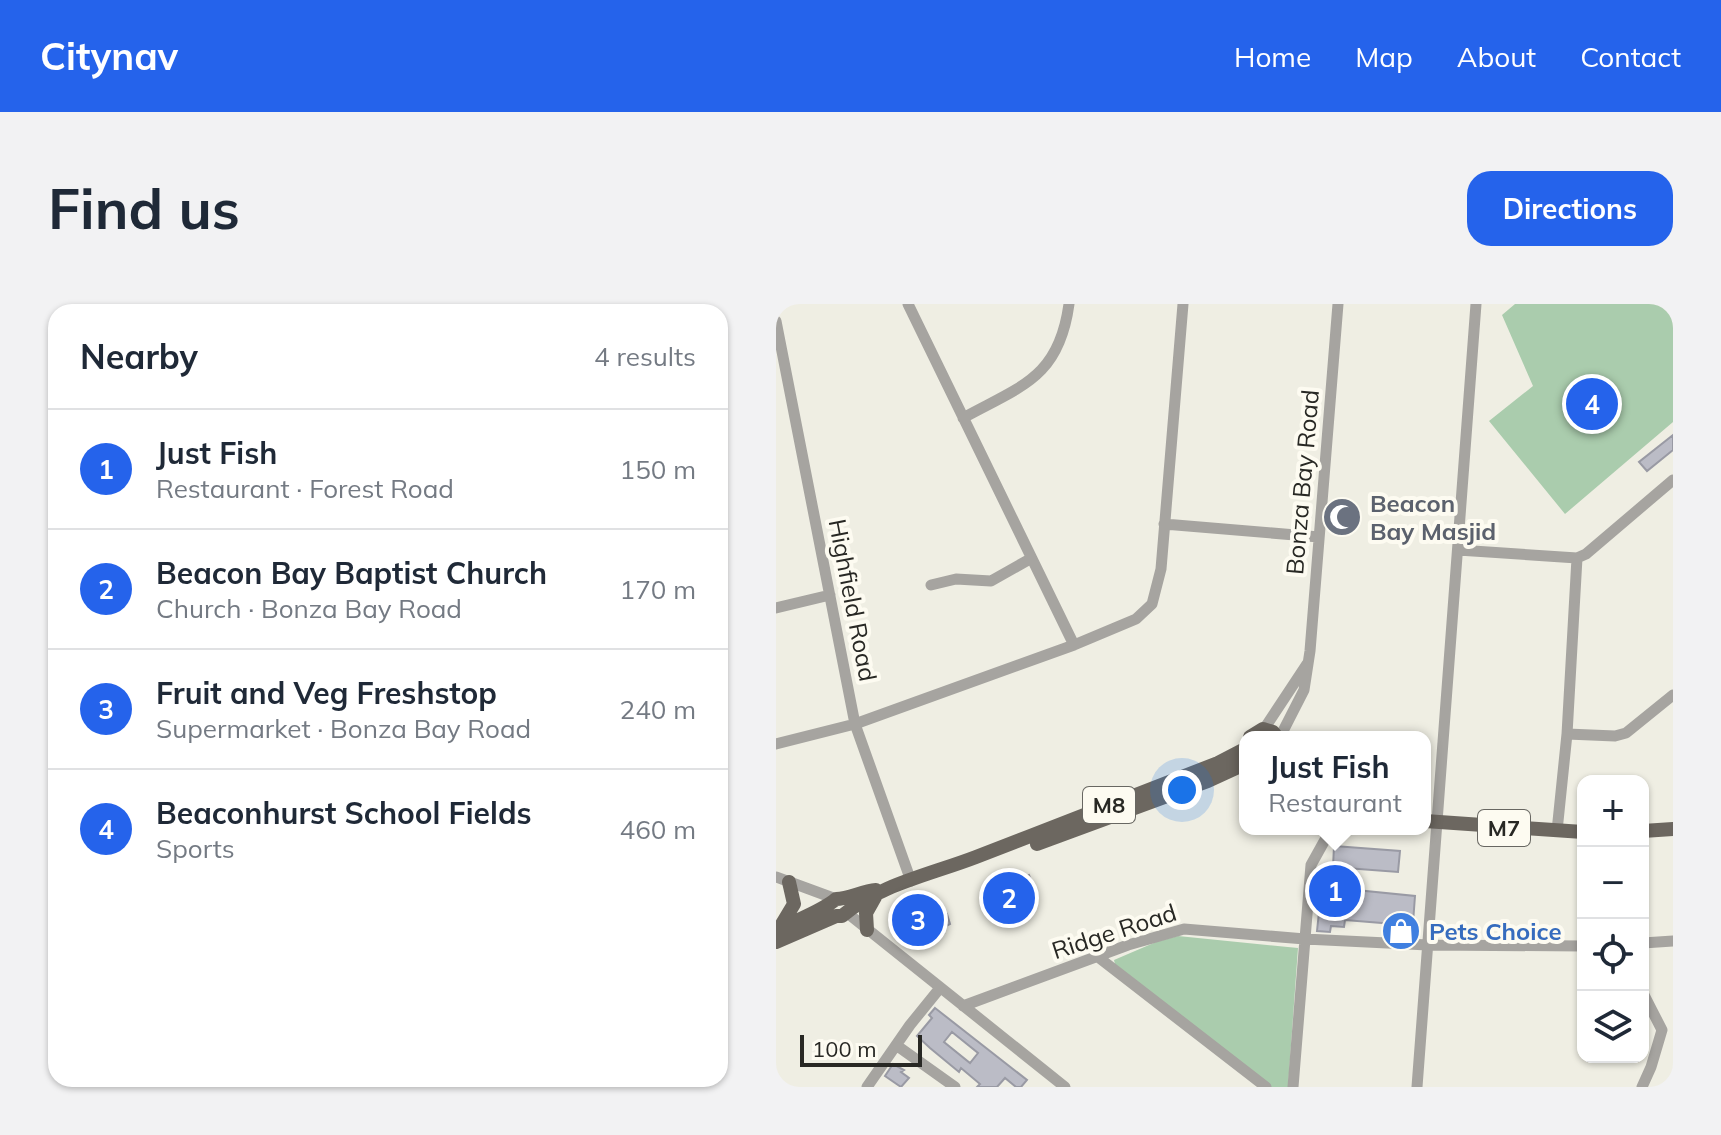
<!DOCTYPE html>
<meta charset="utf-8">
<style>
:root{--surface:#fff;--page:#f2f2f3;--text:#1f2937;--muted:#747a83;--line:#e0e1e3;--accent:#2563eb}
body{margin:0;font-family:Mulish,sans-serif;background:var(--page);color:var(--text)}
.controls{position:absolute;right:24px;bottom:24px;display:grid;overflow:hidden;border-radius:16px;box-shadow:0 2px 6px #0004}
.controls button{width:72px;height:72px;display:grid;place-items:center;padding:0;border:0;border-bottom:2px solid var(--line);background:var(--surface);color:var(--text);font:40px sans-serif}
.scale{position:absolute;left:24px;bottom:20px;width:122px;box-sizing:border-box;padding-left:8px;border:4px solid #282824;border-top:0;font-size:22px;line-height:28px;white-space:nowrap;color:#282824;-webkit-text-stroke:6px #fdfbf1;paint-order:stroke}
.you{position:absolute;left:406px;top:486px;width:28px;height:28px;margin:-20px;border:6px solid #fff;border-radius:50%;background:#1a73e8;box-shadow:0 0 0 12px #1a73e833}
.badge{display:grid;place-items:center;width:52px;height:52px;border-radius:50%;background:var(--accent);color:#fff;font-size:26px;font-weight:700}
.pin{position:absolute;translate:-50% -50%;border:4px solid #fff;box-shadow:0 2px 8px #0006}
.popup{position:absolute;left:463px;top:427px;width:192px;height:104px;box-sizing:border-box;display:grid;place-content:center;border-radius:16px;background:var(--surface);filter:drop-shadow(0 2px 6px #0005);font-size:26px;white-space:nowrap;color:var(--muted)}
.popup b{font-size:30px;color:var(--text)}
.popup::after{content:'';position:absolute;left:50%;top:100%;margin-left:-16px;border:16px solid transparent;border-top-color:var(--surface)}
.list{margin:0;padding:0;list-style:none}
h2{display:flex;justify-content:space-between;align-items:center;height:104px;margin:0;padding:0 32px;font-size:34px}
h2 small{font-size:26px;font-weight:400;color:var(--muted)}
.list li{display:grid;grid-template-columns:52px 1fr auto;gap:24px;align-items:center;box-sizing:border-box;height:120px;padding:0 32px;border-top:2px solid var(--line)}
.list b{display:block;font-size:30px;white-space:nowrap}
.list p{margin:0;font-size:26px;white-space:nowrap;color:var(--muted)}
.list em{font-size:26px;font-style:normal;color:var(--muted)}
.icon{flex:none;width:44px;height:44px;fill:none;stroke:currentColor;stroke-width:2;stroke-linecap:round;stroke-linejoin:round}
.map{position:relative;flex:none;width:897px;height:783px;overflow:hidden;border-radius:24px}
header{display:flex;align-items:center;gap:48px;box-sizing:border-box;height:112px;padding:0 40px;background:var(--accent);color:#fff}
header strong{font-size:38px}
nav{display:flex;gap:44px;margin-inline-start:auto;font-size:28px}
.intro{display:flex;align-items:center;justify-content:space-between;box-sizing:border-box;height:192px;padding:0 48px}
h1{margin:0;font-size:56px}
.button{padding:20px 36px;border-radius:24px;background:var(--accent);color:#fff;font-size:28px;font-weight:700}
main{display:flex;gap:48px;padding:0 48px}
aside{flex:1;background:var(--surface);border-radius:24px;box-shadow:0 2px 6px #0004}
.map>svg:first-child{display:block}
.green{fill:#aaccad}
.building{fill:#bbbcc6;stroke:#999aa4;stroke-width:2;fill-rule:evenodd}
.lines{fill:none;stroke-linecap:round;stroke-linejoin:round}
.minor{stroke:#a6a4a0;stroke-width:11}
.major{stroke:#6c6760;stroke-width:14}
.labels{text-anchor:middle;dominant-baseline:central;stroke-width:8;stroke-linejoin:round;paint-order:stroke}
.shield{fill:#fdfbf1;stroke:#686762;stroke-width:2}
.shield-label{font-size:22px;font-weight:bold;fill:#282824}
.street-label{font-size:24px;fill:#282824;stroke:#fdfbf1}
.worship-label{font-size:24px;font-weight:bold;fill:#5b616d;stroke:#fdfbf1;text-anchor:start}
.shop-label{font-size:24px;font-weight:bold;fill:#366cbe;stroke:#fdfbf1;text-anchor:start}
</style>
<header>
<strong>Citynav</strong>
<nav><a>Home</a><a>Map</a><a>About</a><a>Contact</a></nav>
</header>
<div class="intro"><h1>Find us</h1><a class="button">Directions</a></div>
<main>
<aside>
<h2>Nearby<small>4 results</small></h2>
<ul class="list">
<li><span class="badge">1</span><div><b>Just Fish</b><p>Restaurant · Forest Road</p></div><em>150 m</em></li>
<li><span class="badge">2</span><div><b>Beacon Bay Baptist Church</b><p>Church · Bonza Bay Road</p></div><em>170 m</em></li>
<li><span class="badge">3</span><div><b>Fruit and Veg Freshstop</b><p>Supermarket · Bonza Bay Road</p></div><em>240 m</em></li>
<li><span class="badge">4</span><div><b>Beaconhurst School Fields</b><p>Sports</p></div><em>460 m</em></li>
</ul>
</aside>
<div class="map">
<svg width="897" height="783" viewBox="0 0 897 783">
<rect width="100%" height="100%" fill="#efeee3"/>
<path class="green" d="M739 0H897V118L789 210 713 117 757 82 726 11Z
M402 632 522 644 512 783H494L339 660 338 656 380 638Z"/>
<path class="building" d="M897 131V146L871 167 863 158Z
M558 542 624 547 622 568 557 563Z
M253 571 261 592 250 596 253 605 230 614 226 603 213 599 209 587Z
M550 583 639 592 636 632 617 631 618 620 569 616 568 623 555 622 554 628 541 627 545 589H550Z
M149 592 157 615 171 610 174 620 166 624 168 629 141 638 127 600Z
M159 704 251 776 245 783H240L229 774 221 783H201L204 780 185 764 183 768 154 744 141 732 156 714 153 711ZM176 728 202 749 194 759 168 738Z
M117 760 128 766 125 768 133 774 125 783 109 772Z"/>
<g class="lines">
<path class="minor" d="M132 0 298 341
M0 17 79 420 135 577
M187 114C245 82 283 74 293 0
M388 220 543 233
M682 246 801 254
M155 281 180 275 215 277 254 255
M0 304 54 291
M488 425 531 360
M791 430 839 432 850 429 897 391
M504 433 528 386 534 347 562 0
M0 440 79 420 298 341 360 315 376 300 385 265 407 0
M781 527 791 430 801 254 810 250 897 176
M0 573 60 595
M70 608 289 783
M867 639 897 637
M322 653 490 783
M187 702 352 641 408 625 529 635 652 641 807 642
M120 741 179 783
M91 783 134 721 164 684
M517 783 535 561 555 525
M641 783 700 0
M866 783 875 763 886 726 867 689"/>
<path class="major" d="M474 433 487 425 497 428 501 433
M649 517 807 528
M867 527 897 525
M261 540 432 477 469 460
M6 620 18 600 13 578
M91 626 90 609 99 593
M0 627C19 616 45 608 60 595 73 595 86 587 100 586
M0 638 60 612H66C102 581 156 570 200 553 281 522 362 490 442 459L469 445"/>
</g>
<defs>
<symbol id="mosque-disc" viewBox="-11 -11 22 22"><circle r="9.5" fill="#6b7280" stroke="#fdfbf1"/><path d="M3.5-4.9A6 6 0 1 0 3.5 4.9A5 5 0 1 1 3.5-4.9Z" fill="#fff"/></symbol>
<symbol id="shop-disc" viewBox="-11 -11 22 22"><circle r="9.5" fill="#3f7fe0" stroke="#fdfbf1"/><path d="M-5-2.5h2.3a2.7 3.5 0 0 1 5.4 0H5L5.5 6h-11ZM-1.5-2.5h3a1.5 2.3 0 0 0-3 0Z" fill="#fff"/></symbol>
</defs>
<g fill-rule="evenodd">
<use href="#mosque-disc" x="544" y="191" width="44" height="44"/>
<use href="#shop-disc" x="603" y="605" width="44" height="44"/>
</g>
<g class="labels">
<g class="shield">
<rect x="307" y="483" width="52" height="36" rx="6"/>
<rect x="702" y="506" width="52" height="36" rx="6"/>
</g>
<g class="shield-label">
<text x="333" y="501">M8</text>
<text x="728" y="524">M7</text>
</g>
<g class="street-label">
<text transform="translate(526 178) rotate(-85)">Bonza Bay Road</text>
<text transform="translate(77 296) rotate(79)">Highfield Road</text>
<text transform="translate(338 627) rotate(-18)">Ridge Road</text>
</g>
<g class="worship-label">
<text x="594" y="199">Beacon<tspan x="594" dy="28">Bay Masjid</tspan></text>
</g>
<g class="shop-label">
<text x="653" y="627">Pets Choice</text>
</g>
</g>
</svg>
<div class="controls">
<button>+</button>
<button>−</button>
<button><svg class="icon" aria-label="locate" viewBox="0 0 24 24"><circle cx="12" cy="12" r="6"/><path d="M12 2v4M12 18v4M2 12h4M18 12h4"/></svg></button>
<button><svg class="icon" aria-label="layers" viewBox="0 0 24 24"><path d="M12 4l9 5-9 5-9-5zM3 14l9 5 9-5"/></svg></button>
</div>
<div class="scale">100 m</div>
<div class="you"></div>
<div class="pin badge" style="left:559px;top:587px">1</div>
<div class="popup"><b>Just Fish</b>Restaurant</div>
<div class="pin badge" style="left:233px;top:594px">2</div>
<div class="pin badge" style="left:142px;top:616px">3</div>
<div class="pin badge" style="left:816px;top:100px">4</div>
</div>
</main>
